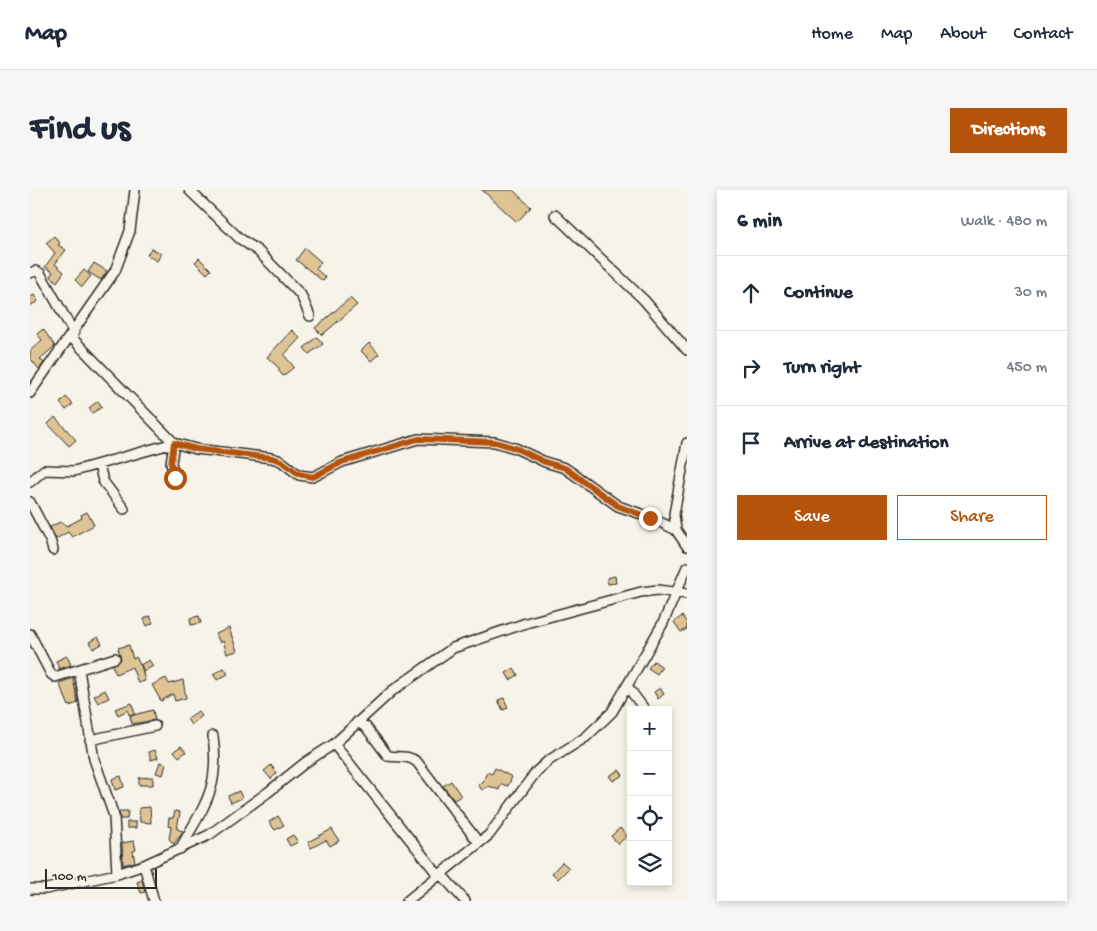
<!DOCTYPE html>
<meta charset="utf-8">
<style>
:root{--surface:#fff;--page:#f6f6f7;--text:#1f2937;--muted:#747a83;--line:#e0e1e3;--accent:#b45309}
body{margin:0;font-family:"Gochi Hand",sans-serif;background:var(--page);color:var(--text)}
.controls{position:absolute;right:15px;bottom:15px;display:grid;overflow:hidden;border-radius:0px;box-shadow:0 2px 8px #0003}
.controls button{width:45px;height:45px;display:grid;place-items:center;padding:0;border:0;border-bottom:1px solid var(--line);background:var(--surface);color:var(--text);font:25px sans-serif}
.scale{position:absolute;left:15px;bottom:12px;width:112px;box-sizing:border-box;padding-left:5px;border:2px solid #2b2b2b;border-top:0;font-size:14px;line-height:18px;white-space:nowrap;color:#2b2b2b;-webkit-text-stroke:4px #f7f3e8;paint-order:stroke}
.stop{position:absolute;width:15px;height:15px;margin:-11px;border:4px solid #b45309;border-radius:50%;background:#fff}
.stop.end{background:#b45309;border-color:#fff;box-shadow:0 1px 5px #0008}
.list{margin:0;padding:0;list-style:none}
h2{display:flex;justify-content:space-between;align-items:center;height:65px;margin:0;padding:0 20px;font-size:21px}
h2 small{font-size:16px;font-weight:400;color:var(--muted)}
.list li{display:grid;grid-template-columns:32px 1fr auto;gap:15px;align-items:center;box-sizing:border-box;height:75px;padding:0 20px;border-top:1px solid var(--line)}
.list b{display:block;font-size:19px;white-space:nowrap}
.list em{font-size:16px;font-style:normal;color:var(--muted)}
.actions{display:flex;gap:10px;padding:15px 20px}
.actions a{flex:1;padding:11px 0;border:1px solid var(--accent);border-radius:0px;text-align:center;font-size:18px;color:var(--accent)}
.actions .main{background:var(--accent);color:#fff}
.icon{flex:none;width:28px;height:28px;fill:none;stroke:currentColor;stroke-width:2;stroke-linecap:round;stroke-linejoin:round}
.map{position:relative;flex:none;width:657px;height:711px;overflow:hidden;border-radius:0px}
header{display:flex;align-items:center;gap:30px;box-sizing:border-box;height:70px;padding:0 25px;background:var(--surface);border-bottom:1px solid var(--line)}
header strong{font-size:24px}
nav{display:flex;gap:28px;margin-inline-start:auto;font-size:18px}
.intro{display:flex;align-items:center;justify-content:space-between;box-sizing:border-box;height:120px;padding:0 30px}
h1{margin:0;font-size:35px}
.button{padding:12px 22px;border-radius:0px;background:var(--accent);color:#fff;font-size:18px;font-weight:700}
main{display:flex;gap:30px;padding:0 30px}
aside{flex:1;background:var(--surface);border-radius:0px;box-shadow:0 2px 8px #0003}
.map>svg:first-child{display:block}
.building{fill:#dec494;stroke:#2b2b2b}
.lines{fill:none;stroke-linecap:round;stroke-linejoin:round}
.minor-casing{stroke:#2b2b2b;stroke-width:12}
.minor{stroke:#f7f3e8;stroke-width:9}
.route{stroke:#b45309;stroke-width:6}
</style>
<header>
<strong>Map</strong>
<nav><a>Home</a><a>Map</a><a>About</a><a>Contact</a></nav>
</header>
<div class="intro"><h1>Find us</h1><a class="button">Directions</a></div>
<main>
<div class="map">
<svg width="657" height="711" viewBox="0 0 657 711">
<rect width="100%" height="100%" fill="#f7f3e8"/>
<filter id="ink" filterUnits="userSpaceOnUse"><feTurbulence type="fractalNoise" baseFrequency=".02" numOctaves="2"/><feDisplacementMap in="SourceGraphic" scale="10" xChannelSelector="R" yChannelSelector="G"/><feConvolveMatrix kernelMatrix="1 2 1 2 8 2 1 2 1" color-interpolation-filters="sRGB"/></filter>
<g filter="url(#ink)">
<path class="building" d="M452 0H483L501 17 487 32Z
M24 46 30 53 28 55 36 60 25 74 34 82 27 92 20 86 23 82 15 77 25 63 16 53Z
M121 58 131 64 127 71 117 65Z
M275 58 291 72 286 79 296 88 293 91 266 70Z
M169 68 181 80 177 84 165 72Z
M64 73 77 81 71 90 58 82Z
M54 80 61 86 52 97 45 90Z
M4 105 8 111 0 116V107Z
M320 108 327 115 292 145 285 138Z
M13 139 25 156 10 169 14 173 9 179 0 168V161L12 150 7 144Z
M262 140 270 148 254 165 264 177 253 186 248 180 250 179 237 167Z
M287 147 293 154 279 164 274 158Z
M339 153 349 164 341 171 331 161Z
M36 207 43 214 36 220 30 213Z
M68 211 72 217 62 223 59 218Z
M25 227 46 250 39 256 18 234Z
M57 322 64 335 42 347 38 342 26 349 20 337 30 332 37 336 52 328 51 325Z
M585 386 586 393 578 394 577 388Z
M120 426 123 433 117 436 114 429Z
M169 426 171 433 161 435 160 428Z
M652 426 657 433V439L651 442 644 432Z
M199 438 207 461 197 464 193 451 190 453 186 444Z
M68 447 72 454 63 459 59 452Z
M99 455 103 469 106 467 110 475 119 470 123 476 114 481 111 475 115 491 108 493 102 477 86 484 82 475 91 469 88 458Z
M37 466 41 475 29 479 26 471Z
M624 471 632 477 627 484 618 478Z
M194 478 198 484 187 490 183 484Z
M484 478 488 485 480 490 476 483Z
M43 488 48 513 39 516 29 493Z
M136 488 139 494 153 490 156 508 145 511 143 504 131 511 122 495Z
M630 498 634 504 628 509 624 502Z
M75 500 79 508 68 513 64 506Z
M474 508 478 518 473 520 468 510Z
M102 513 105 524 99 525 98 520 88 525 85 519Z
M123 520 125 530 102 534 100 526Z
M168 521 172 526 161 535 157 529Z
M151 556 156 562 149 567 144 561Z
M125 560 128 568 121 570 119 562Z
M130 572 136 574 133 585 126 583Z
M241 575 247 583 241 589 234 581Z
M465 578 482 587 478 596 471 594 469 600 459 596 452 600 448 594 453 592 457 582 462 584Z
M589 580 593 585 583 591 579 586Z
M91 586 94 597 85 600 82 589Z
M123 587V595H109V588Z
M421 591 431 606 424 610 413 596Z
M209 601 212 608 201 613 198 606Z
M120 617 121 633 110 632 109 618Z
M89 621H98L97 629H90Z
M145 621 150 622 147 639 153 641 144 654 139 649 141 637 138 636 139 628H143Z
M248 626 254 635 245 640 239 632Z
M97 632H106V638H97Z
M590 638 597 646 588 654 581 646Z
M302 639 309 651 300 656 296 650 281 658 278 652Z
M263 645 268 652 260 656 256 649Z
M104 651 106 660 103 661 105 672 93 675 92 653Z
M532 672 539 678 528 689 522 683Z
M112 690 115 702 111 703 107 692Z"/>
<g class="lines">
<defs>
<path id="minor" d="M159 0 209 48 228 61 271 105 280 126
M525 25 614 110 657 160
M0 83 5 81 10 83 44 143
M41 147 144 253 166 259 242 268 251 271 269 285 283 287 312 272 388 249 465 252 485 258 515 272 535 278 588 316 620 327 646 340
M0 203 85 81 100 41 105 0
M657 253 644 324 646 340 657 356
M69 275 73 291 94 319
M0 292 14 280 44 281 144 253 141 273 145 289
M0 312 20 350 23 360
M0 444 21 484 25 487 85 468
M49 480 64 569 84 626 87 684
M597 496 615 520
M327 532 336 537 358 566C369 568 377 564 387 572L449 653
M60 550 125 536
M304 554 409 686
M150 659C175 614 190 599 183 546
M114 675 124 711
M411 684 435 711
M0 699H16L87 684 114 675 179 645 237 603 276 572 304 554 362 501 423 458 496 433 611 402 628 400 657 404
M377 711 459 645 506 582 518 571 556 547 582 522 633 433 657 377"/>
</defs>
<use href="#minor" class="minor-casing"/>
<use href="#minor" class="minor"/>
</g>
</g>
<g class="lines" filter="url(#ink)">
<path class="route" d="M145 288 141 273 144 253 166 259 242 268 251 271 269 284 283 287 312 272 388 249 465 252 485 258 515 272 535 278 588 316 620 328"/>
</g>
</svg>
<div class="controls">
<button>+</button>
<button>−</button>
<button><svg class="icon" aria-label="locate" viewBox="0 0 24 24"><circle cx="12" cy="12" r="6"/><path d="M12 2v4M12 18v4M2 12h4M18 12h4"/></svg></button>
<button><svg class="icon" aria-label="layers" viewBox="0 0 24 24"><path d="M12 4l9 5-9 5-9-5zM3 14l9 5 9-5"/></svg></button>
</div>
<div class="scale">100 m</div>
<div class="stop" style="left:145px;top:288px"></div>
<div class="stop end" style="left:620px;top:328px"></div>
</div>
<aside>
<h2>6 min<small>Walk · 480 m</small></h2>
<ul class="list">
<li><svg class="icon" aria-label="ahead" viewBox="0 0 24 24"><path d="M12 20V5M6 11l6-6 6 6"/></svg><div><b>Continue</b></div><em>30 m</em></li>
<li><svg class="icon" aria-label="right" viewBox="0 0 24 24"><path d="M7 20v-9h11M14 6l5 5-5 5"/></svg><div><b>Turn right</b></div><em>450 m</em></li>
<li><svg class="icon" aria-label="arrive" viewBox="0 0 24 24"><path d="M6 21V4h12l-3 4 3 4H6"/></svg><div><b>Arrive at destination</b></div></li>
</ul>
<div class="actions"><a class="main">Save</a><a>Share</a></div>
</aside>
</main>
